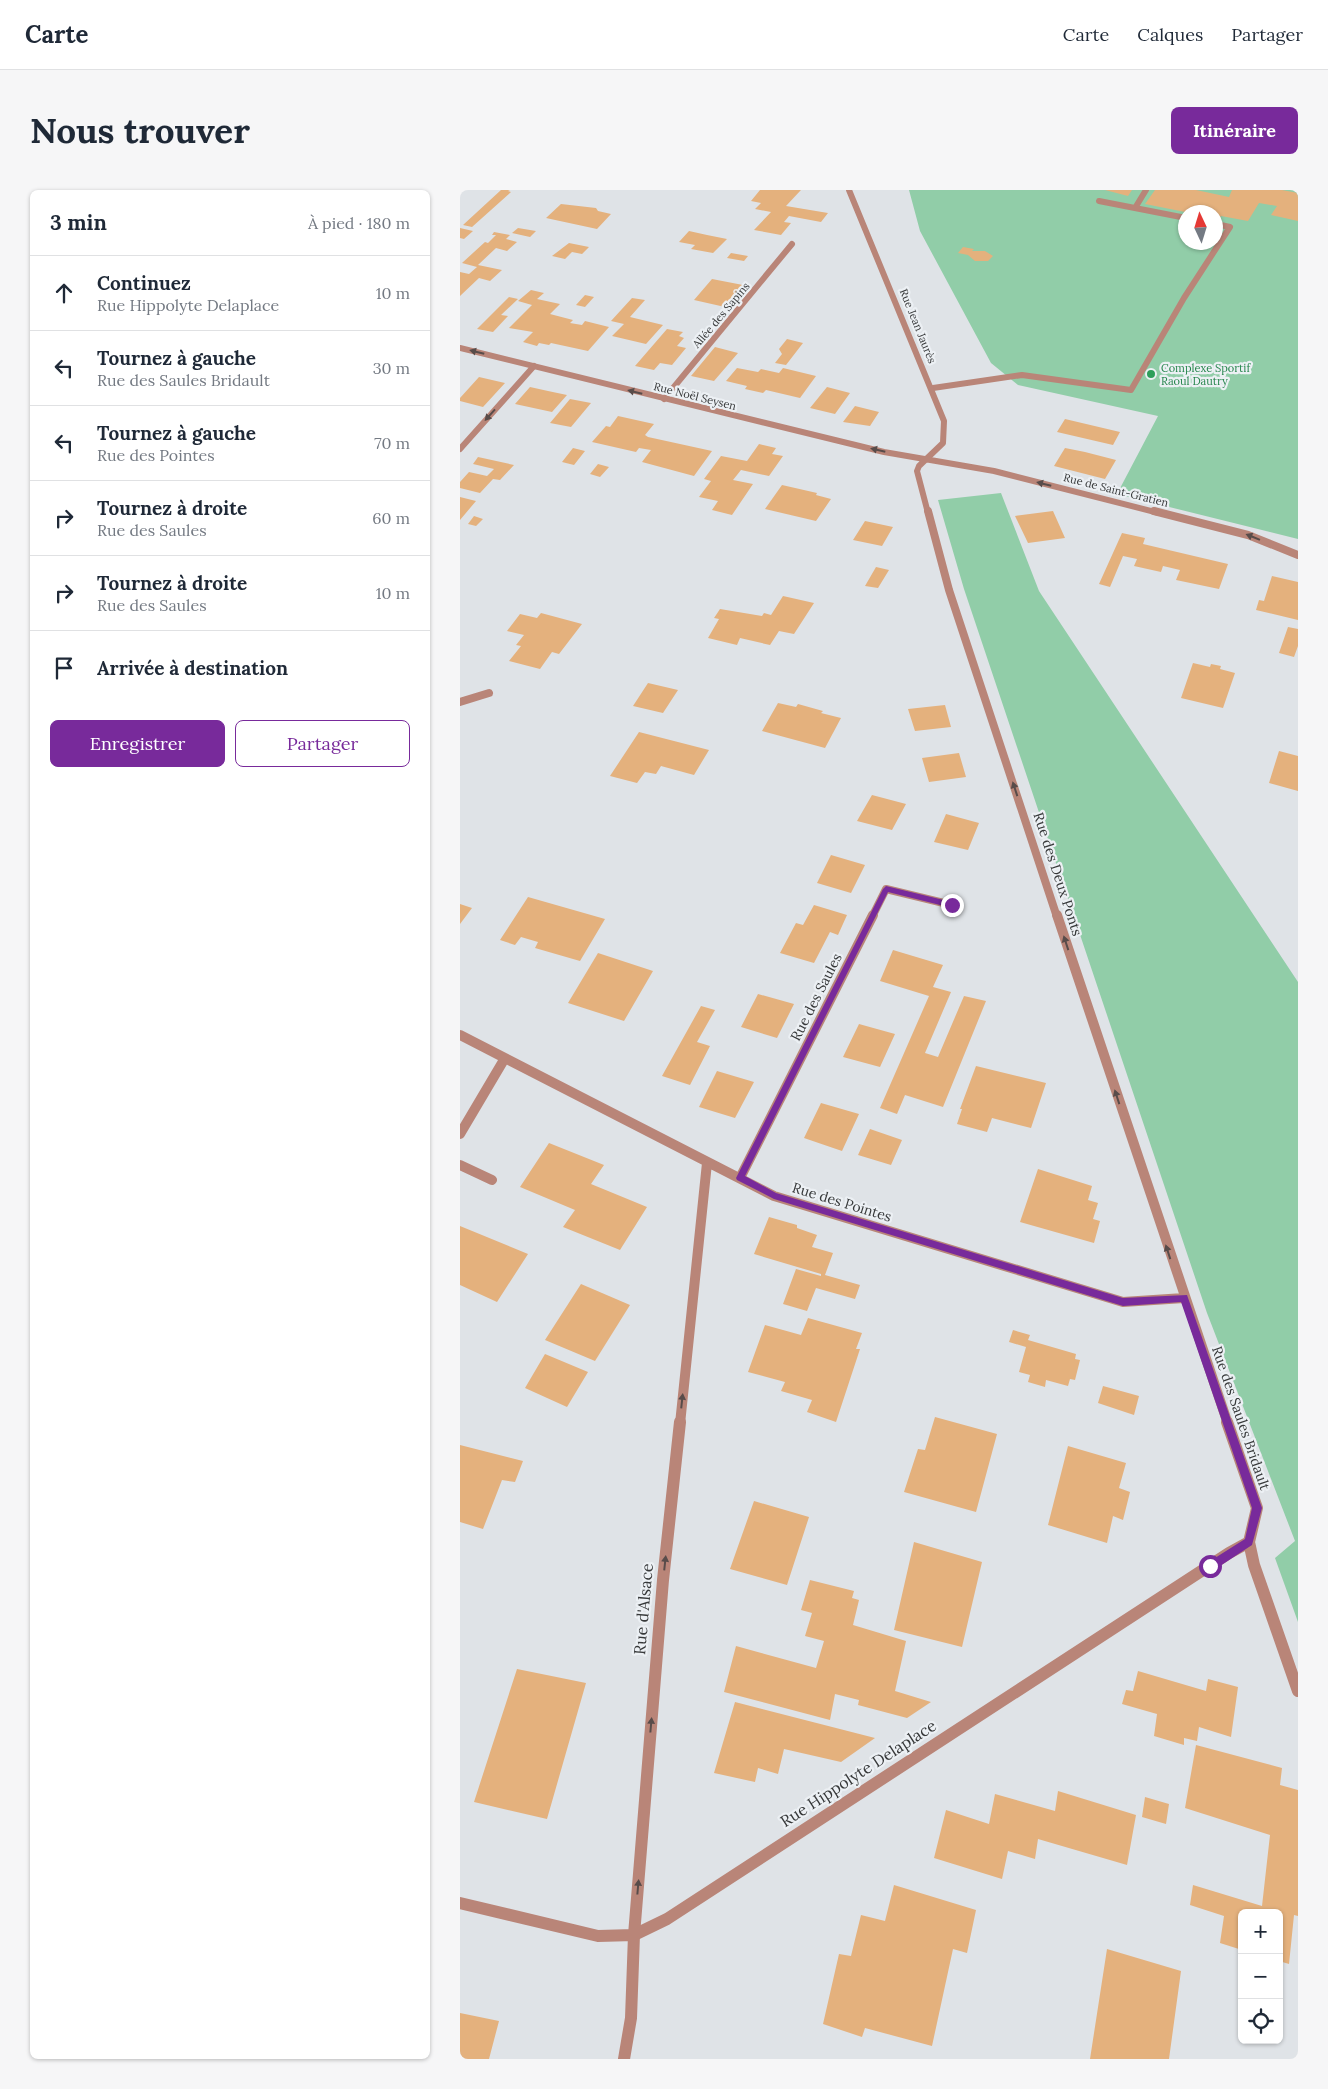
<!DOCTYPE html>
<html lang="fr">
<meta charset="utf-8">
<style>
:root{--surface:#fff;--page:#f6f6f7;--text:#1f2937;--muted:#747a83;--line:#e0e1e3;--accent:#782a9b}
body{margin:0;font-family:Lora,serif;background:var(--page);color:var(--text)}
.controls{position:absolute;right:15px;bottom:15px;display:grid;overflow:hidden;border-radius:8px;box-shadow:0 1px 4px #0004}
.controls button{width:45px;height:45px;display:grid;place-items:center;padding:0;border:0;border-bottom:1px solid var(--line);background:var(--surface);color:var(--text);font:25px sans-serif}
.compass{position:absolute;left:718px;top:15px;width:45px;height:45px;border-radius:50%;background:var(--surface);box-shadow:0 1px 4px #0004;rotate:356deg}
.stop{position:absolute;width:15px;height:15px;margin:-11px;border:4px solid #782a9b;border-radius:50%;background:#fff}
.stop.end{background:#782a9b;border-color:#fff;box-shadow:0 1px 5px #0008}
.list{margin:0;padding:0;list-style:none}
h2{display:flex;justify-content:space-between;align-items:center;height:65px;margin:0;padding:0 20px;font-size:21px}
h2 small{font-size:16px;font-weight:400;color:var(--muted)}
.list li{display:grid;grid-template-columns:32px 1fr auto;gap:15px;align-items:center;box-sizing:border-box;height:75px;padding:0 20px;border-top:1px solid var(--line)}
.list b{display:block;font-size:19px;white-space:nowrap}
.list p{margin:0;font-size:16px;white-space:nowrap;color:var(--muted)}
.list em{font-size:16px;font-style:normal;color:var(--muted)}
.actions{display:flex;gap:10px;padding:15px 20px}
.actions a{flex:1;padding:11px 0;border:1px solid var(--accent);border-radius:8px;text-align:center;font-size:18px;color:var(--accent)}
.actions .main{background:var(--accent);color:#fff}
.icon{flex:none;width:28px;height:28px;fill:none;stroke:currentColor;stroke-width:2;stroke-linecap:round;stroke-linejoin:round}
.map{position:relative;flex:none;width:838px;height:1869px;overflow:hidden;border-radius:8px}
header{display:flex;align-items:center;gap:30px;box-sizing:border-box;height:70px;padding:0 25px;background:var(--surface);border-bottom:1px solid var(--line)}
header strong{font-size:24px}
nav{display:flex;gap:28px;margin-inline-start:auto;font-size:18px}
.intro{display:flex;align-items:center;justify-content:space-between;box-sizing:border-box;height:120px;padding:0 30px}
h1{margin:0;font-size:35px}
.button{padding:12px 22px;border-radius:8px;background:var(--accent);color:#fff;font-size:18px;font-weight:700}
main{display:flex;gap:30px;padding:0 30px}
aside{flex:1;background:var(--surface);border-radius:8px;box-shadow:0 1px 4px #0004}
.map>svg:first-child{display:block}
.green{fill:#91cda8;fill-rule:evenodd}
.building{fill:#e4b17d}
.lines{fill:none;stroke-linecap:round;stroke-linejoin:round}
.lane-far1{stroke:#b98578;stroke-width:6}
.lane{stroke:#b98578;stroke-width:8}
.street-far3{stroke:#b98578;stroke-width:6}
.street-far2{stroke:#b98578;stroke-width:8}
.street-far1{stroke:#b98578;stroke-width:10}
.street{stroke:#b98578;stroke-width:12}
.oneway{fill:#584c4a}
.route{fill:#782a9b}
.leisure-dot{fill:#2e9e5b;stroke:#ecf0f4;stroke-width:2}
.labels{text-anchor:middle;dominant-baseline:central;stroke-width:4.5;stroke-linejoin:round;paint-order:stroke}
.far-street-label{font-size:11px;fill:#37393a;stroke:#ecf0f4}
.far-leisure-label{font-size:11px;fill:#27864d;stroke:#ecf0f4;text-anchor:start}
.street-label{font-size:14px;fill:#37393a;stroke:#ecf0f4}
.near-street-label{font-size:16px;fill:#37393a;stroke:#ecf0f4}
</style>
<header>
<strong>Carte</strong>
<nav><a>Carte</a><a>Calques</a><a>Partager</a></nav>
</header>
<div class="intro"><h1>Nous trouver</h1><a class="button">Itinéraire</a></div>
<main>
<aside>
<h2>3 min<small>À pied · 180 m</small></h2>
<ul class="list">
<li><svg class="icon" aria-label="ahead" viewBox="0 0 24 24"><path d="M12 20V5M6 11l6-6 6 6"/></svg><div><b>Continuez</b><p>Rue Hippolyte Delaplace</p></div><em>10 m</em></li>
<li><svg class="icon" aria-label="left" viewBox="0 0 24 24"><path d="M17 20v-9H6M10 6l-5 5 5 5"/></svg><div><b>Tournez à gauche</b><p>Rue des Saules Bridault</p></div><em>30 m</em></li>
<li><svg class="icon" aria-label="left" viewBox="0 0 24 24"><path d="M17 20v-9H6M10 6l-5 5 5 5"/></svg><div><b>Tournez à gauche</b><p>Rue des Pointes</p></div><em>70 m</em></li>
<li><svg class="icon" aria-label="right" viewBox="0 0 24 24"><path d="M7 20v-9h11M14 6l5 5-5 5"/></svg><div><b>Tournez à droite</b><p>Rue des Saules</p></div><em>60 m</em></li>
<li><svg class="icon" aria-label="right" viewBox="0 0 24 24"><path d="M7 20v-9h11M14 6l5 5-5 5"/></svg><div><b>Tournez à droite</b><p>Rue des Saules</p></div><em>10 m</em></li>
<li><svg class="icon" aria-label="arrive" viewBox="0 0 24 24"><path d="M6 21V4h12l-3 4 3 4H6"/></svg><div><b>Arrivée à destination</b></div></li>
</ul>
<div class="actions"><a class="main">Enregistrer</a><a>Partager</a></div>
</aside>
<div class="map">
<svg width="838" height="1869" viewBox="0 0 838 1869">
<rect width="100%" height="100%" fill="#dfe3e7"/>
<path class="green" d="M449 0H838V349L657 304 698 226 558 195 531 173 460 41ZM726 22H756V52H726Z
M541 303 579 401 838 792V1432L815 1368 835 1351 747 1123 504 399 478 310Z"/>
<path class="building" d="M41 0H50L48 1 51 2 12 37 3 35Z
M300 0H341L326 16 368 23 361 32 329 26 324 32 331 33 321 45 294 40 311 22 295 19 301 13 291 11Z
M645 0H672L668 6Z
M695 0H736L769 7 772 0H822L838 3V31L811 25 817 16 799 13 788 31 761 26 759 29H756V22H725L685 14Z
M101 14 136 18 138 21 151 24 137 39 86 28Z
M0 38 13 41 4 49 0 48Z
M58 38 76 41 70 47 52 43Z
M229 41 247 45 267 49 253 63 231 59 235 55 219 52Z
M34 42 50 45 46 49 57 52 47 61 36 58 18 75 42 80 30 91 19 88 0 106V82L9 84 17 77 2 73 25 52 28 53 36 45H32Z
M109 53 129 57 122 64 112 62 105 69 92 66Z
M503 57 514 59 512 61H525L533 66 528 71H515L508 65 498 63Z
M271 63 288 66 284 71 267 68Z
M252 89 283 95 265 117 234 110Z
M71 100 84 103 77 109 100 114 90 124 113 130 110 133 122 135 125 131 149 137 128 161 91 153 89 155 79 153 77 156 63 152 73 142 49 138 72 115 58 111Z
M125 105 134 107 125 117 116 115Z
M49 107 58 109 41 125 48 126 33 142 17 139Z
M172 108 185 110 170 127 203 135 186 154 152 146 164 134 151 131Z
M207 139 223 142 219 146 224 148 217 156 226 158 212 175 200 173 194 180 175 176Z
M327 149 343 153 326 175 315 173 322 164 319 159Z
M255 157 278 163 254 191 231 186Z
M277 178 298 182 301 179 319 183 323 178 356 186 340 208 306 200 303 203 285 199 287 196 266 191Z
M19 187 45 193 23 217 0 211V208Z
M70 197 88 201 107 205 92 222 55 214Z
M367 197 390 203 375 224 350 218Z
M110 209 131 213 111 237 90 233Z
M395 216 419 222 410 236 383 232Z
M158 226 194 234 185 245 188 247 252 261 234 286 182 272 191 260 179 258 176 262 132 252 146 236 150 237Z
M605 229 660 242 653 255 597 242Z
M299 254 316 258 312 264 323 266 309 286 281 280 273 290 293 294 272 325 252 320 258 311 239 307 251 291 244 289 261 266 287 271Z
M113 258 125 261 114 275 102 272Z
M605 258 625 262 656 270 645 289 594 276Z
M18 267 54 275 40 290 33 289 20 303 0 298V292L9 282 27 286 34 279 13 274Z
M138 274 149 277 140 287 130 284Z
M322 295 357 303 356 305 371 309 356 331 305 319Z
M0 307 16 311 0 330Z
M593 321 605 348 568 353 555 326Z
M14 326 23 329 16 336 8 334Z
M405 331 433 337 422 356 393 350Z
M662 343 685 348 683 354 768 374 759 399 716 390 720 380 703 376 701 382 674 376 677 369 663 366 650 397 639 394Z
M416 377 429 380 418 398 405 396Z
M812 386 838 392V430L796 420 799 410 804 411Z
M323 406 354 413 334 444 319 441 310 455 280 448 277 455 248 448 259 429 254 428 260 419 302 426 304 423 311 425Z
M81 423 122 434 99 464 92 462 80 479 49 471 61 456 56 455 64 445 47 441 60 424 77 428Z
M828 437 838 439V456L834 467 819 463Z
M733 473 750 477 751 474 761 476 760 479 775 483 763 518 721 508Z
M188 493 218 500 203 523 173 516Z
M318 513 336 517 338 514 363 521 361 523 381 528 365 558 302 541Z
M485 515 491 537 455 541 448 519Z
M179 542 249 560 234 585 201 576 196 584 185 582 177 593 150 586Z
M819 561 838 566V601L809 593Z
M499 563 506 587 469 592 462 568Z
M412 605 446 614 432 640 397 631Z
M486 624 519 633 508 660 474 652Z
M371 665 405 675 391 703 357 693Z
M68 707 145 729 120 771 75 758 78 752 61 747 55 755 40 750Z
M0 714 12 718 0 734Z
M354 715 387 725 378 745 370 742 354 773 320 763 336 733 343 735Z
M433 760 483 775 473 797 491 802 465 863 478 867 504 806 526 811 483 917 445 905 437 924 420 918 469 806 420 791Z
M138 763 193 781 164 831 108 813Z
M298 804 334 814 317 848 281 837Z
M241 816 255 820 237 852 250 856 230 895 202 886Z
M399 834 435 844 420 877 383 867Z
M516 876 586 893 571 938 532 928 527 942 497 934 502 919H500Z
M257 881 294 892 275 928 239 917Z
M361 913 399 924 382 961 344 948Z
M410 939 442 950 431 975 398 965Z
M89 953 144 975 131 994 187 1017 160 1060 103 1037 115 1020 60 997Z
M578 979 632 996 628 1010 638 1013 633 1029 640 1031 634 1053 560 1032Z
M309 1027 337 1035V1038L357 1045 352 1057 373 1063 365 1085 400 1095 395 1109 356 1098 347 1121 323 1114 336 1079 361 1086V1084L294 1064Z
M0 1036 68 1064 37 1112 0 1095Z
M121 1094 170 1115 135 1171 85 1150Z
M348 1128 402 1143 396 1159H400L376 1232 347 1222 352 1210 321 1201 325 1192 288 1182 305 1135 341 1145Z
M553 1140 570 1145 568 1150 616 1164 615 1169 620 1170 615 1190 610 1189 608 1196 586 1190 585 1197 568 1192 570 1185 559 1182 566 1157 549 1152Z
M85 1164 128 1182 107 1217 65 1198Z
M643 1196 679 1206 674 1225 638 1213Z
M475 1227 537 1244 516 1322 444 1302 458 1259 465 1260Z
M0 1255 63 1271 55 1292 42 1290 23 1339 0 1332Z
M608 1256 666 1273 659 1298 670 1302 663 1330 653 1326 647 1353 588 1335Z
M294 1311 349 1327 327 1395 270 1379Z
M454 1352 522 1372 502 1457 434 1440Z
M350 1390 394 1401 392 1408 399 1410 393 1435 446 1451 435 1501 471 1512 447 1528 398 1515 399 1510 375 1504 370 1530 264 1502 276 1456 356 1478 364 1451 345 1446 352 1423 341 1420Z
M57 1479 126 1493 87 1629 14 1612Z
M678 1481 746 1501 748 1489 778 1497 771 1547 739 1537 737 1551 724 1548V1555L694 1546 697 1524 662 1514 666 1500 673 1501Z
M275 1512 415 1548 381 1572 324 1559 318 1584 298 1578 295 1592 254 1583Z
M736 1555 822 1578 820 1595 838 1600V1726L834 1725 829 1774 819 1771V1723H782V1760L760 1753 764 1726 730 1715 733 1695 802 1716 810 1645 725 1618Z
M598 1601 676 1625 667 1675 578 1649 575 1669 548 1661 542 1689 474 1668 486 1620 529 1634 535 1604 595 1621Z
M685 1607 709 1614 706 1634 682 1627Z
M434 1695 516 1720 507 1763 493 1759 472 1856 405 1838 402 1847 363 1834 379 1764 391 1766 401 1725 425 1731Z
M647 1759 721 1781 709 1869H630Z
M0 1823 39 1831 29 1869H0Z"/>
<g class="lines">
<path class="lane-far1" d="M639 11 726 28
M675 18 686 0
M473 198 562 185 671 200 724 108 770 37 756 34
M204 209 332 54
M0 259 74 176"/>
<path class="lane" d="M0 512 29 503"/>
<path class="street-far3" d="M389 0 484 231 483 253 459 276 457 281 468 323
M0 158 424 262 534 281 699 323"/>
<path class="street-far2" d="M468 321 489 400 597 727
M694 321 788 345 838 365
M412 727 426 699 492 715"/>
<path class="street-far1" d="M597 725 768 1234
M0 845 314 1006 663 1112 724 1108
M0 944 45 868
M0 975 32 990
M280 988 413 725
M220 1234 247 973"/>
<path class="street" d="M767 1232 797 1318 789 1352 794 1375 838 1501
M0 1713 138 1746 174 1745 207 1729 769 1363 789 1352
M164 1869 171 1828 174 1745 203 1390 220 1232"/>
</g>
<defs><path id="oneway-solid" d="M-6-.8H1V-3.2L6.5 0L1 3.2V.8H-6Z" transform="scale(1.25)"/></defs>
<g class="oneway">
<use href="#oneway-solid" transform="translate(17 162) rotate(-166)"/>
<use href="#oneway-solid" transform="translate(175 202) rotate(-166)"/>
<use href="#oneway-solid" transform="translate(30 225) rotate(132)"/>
<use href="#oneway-solid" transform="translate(418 260) rotate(-167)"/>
<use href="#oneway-solid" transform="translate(584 294) rotate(-166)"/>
<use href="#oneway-solid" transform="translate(793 347) rotate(-158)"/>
<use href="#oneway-solid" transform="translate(555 599) rotate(-108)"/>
<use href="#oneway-solid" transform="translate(606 753) rotate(-108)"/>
<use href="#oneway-solid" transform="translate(657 907) rotate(-108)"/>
<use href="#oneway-solid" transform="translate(708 1062) rotate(-108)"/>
<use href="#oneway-solid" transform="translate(222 1211) rotate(-84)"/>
<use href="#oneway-solid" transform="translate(205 1373) rotate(-84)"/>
<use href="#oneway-solid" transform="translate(191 1535) rotate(-85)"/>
<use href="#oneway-solid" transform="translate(178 1697) rotate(-85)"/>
</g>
<path class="route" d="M426 696 492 712 495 715 492 718 428 702 285 986 316 1003 663 1108 727 1105 802 1318 792 1355 754 1380H747V1373L785 1349 792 1318 721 1112 663 1116 314 1009 277 990 276 988 423 699Z"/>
<circle class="leisure-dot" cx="691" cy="184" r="5"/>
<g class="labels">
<g class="far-street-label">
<text transform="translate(261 125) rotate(-50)">Allée des Sapins</text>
<text transform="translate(458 136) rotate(68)">Rue Jean Jaurès</text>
<text transform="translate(235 206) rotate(14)">Rue Noël Seysen</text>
<text transform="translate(656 300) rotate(14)">Rue de Saint-Gratien</text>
</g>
<g class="far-leisure-label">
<text x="701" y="178">Complexe Sportif<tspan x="701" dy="13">Raoul Dautry</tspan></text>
</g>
<g class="street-label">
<text transform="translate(598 684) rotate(72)">Rue des Deux Ponts</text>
<text transform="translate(356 807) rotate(-63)">Rue des Saules</text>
<text transform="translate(382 1012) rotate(17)">Rue des Pointes</text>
<text transform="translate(781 1228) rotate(71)">Rue des Saules Bridault</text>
</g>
<g class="near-street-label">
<text transform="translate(183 1419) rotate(-85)">Rue d'Alsace</text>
<text transform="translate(398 1583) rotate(-33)">Rue Hippolyte Delaplace</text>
</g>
</g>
</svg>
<div class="controls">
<button>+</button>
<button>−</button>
<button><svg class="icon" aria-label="locate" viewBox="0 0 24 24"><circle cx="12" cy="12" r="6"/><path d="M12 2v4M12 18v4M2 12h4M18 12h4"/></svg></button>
</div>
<svg class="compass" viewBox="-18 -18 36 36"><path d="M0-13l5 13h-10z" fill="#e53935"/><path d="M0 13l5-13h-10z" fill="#747a83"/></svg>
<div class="stop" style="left:750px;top:1376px"></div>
<div class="stop end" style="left:492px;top:715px"></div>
</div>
</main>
